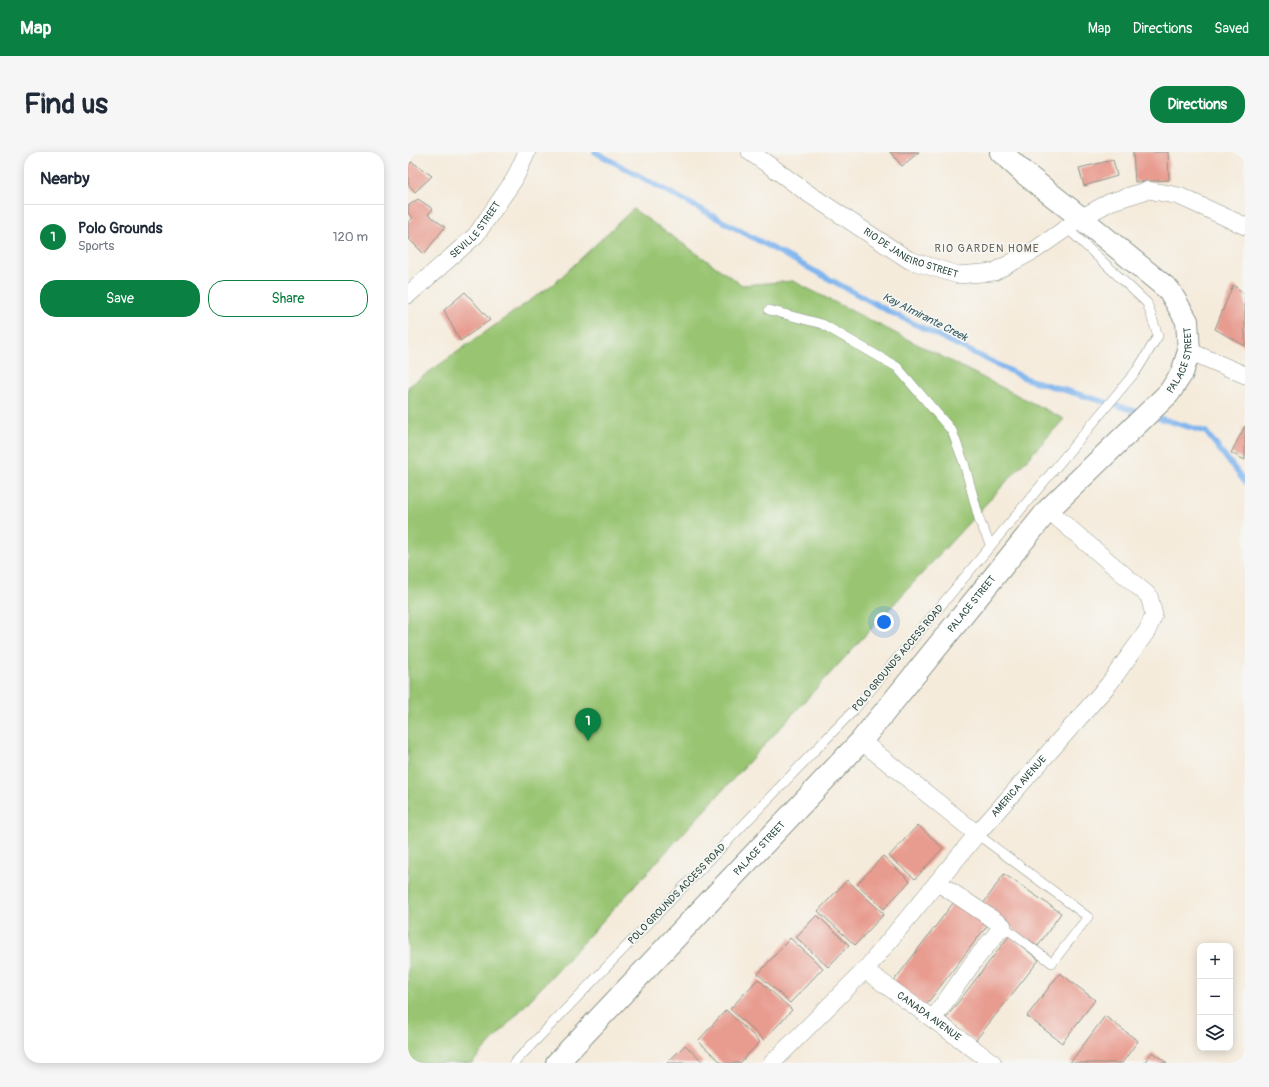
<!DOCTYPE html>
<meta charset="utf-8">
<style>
:root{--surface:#fff;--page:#f6f6f7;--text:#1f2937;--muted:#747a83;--line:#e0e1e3;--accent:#0b8043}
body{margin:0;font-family:Pangolin,sans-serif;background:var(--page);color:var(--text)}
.controls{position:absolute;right:12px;bottom:12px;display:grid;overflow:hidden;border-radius:8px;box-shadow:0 2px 10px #0003}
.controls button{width:36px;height:36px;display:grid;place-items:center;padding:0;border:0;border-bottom:1px solid var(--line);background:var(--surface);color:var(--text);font:20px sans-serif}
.you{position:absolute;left:476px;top:470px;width:14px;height:14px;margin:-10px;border:3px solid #fff;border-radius:50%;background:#1a73e8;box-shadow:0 0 0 6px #1a73e833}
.badge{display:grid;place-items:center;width:26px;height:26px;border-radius:50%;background:var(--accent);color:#fff;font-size:13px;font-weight:700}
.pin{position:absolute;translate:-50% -33px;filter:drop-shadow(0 1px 2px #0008)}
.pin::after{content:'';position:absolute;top:21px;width:14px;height:12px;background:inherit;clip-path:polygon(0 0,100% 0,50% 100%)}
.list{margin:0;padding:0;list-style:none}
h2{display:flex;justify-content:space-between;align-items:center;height:52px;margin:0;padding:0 16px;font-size:17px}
h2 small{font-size:13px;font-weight:400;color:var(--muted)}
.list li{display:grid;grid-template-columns:26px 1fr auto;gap:12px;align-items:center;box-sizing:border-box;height:64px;padding:0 16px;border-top:1px solid var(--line)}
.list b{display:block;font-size:15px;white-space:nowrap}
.list p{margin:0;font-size:13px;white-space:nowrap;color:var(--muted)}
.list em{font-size:13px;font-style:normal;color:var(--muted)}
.actions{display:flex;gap:8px;padding:12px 16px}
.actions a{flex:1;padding:9px 0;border:1px solid var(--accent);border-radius:16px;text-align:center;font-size:14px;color:var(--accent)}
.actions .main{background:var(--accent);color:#fff}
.icon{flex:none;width:22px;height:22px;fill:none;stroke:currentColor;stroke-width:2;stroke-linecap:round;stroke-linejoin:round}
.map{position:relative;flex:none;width:837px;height:911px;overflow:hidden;border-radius:16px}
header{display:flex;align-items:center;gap:24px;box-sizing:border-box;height:56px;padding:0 20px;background:var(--accent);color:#fff}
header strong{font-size:19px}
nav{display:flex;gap:22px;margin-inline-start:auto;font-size:14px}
.intro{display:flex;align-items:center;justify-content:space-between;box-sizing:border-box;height:96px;padding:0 24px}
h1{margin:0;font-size:28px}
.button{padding:10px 18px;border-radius:16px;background:var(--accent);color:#fff;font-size:14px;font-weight:700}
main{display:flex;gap:24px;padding:0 24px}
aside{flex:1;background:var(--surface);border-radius:16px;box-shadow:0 2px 10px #0003}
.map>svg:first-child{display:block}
.green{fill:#99c572;stroke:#5c8153}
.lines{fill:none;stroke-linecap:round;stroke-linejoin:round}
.stream{stroke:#80b5ee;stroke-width:5.5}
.building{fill:#e89b8f}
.service-casing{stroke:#8a9488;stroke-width:10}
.minor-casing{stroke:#8a9488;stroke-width:18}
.tertiary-casing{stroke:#8a9488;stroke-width:24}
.service{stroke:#fff;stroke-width:9}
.minor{stroke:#fff;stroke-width:17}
.tertiary{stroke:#fff;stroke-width:22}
.labels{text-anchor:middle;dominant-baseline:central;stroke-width:3.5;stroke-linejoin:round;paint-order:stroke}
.street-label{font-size:10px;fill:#1f3d34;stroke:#f6f6f2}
.neighbourhood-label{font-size:11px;letter-spacing:1px;fill:#655e54;stroke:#f6f6f2}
.water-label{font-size:11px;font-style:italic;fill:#375b62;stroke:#f6f6f2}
</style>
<header>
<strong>Map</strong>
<nav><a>Map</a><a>Directions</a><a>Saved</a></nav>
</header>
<div class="intro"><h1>Find us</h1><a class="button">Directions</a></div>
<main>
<aside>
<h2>Nearby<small></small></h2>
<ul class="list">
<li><span class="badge">1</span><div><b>Polo Grounds</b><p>Sports</p></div><em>120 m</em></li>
</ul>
<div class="actions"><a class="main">Save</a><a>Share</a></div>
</aside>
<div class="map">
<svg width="837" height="911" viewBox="0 0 837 911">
<rect width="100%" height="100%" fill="#f6f6f2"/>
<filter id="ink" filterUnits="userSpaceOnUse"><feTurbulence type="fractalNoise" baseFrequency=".025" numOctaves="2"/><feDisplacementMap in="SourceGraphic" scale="8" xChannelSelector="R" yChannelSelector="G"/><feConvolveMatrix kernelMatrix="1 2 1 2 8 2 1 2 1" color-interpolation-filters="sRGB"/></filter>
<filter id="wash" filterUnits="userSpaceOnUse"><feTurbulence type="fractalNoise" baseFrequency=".012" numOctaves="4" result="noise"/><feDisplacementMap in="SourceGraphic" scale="16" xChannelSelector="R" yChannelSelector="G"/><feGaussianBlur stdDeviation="0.9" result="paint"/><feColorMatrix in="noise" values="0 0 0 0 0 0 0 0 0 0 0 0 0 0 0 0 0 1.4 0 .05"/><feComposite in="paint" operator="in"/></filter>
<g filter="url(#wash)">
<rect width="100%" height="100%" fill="#f5ebdb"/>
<path class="green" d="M225 57 334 133 385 129 656 267 64 911H0V235L148 130Z"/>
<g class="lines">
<path class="stream" d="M187 0 482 160 619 227 734 261
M744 264 798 280 837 330"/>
</g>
<g id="blocks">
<path class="building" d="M482 0H511L494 14Z
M725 0H760L761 28 727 30Z
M705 8 709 24 676 34 671 16Z
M4 10 24 24 7 40 0 32V12Z
M10 47 25 57 20 62 37 75 16 102 0 86V70L5 66 0 61V54Z
M825 133 837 142V194L807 177Z
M57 140 82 168 52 189 36 158Z
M837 274V308L823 301Z
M510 673 535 696 507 727 481 704Z
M475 704 502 729 476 757 449 732Z
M596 722 653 761 630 794 573 755Z
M439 728 476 762 447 793 410 759Z
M546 750 579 774 517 854 485 830Z
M409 763 441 793 420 815 388 785Z
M601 784 631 808 567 889 538 866Z
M382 786 415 816 382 851 350 822Z
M652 821 687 848 654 891 619 864Z
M350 827 384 858 356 888 322 857Z
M318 858 352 890 332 911H314L290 889Z
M697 864 730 889 714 911H662Z
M277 893 296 911H259Z
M744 900 759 911H736Z"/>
</g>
</g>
<g filter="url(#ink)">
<use href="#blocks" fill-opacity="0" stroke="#8a9488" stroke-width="1"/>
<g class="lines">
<defs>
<path id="service" d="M361 158 414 172 489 215 544 279 556 311 572 370 583 394
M569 682 680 765 644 811 595 774
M106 911 446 558 729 218 750 184 739 151 659 76"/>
<g id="minor">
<path id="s1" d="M342 0 368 18 398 40 501 108 550 123 586 120 627 98 673 66 702 50 740 38 771 44 837 74"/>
<path id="s2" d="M0 143 68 83 106 28 119 0"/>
<path d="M781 199 837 223"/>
<path d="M453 589 569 682"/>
<path id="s3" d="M457 818 585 911"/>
<path d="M525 867 566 809 595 774 529 730"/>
<path id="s4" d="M364 911 457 818 569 682 701 532 739 479 746 463 741 444 640 358"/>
</g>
<g id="tertiary">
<path id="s5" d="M149 911 453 589 640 358 761 241 774 221 781 199 779 169 761 138 673 66 616 21 593 0"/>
</g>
</defs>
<use href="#service" class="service-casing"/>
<use href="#minor" class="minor-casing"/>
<use href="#tertiary" class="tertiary-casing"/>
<use href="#service" class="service"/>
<use href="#minor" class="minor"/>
<use href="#tertiary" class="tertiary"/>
</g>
</g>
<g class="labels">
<g class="street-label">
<text stroke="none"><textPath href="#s2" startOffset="94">SEVILLE STREET</textPath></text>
<text stroke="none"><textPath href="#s1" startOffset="191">RIO DE JANEIRO STREET</textPath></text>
<text stroke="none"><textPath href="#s5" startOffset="944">PALACE STREET</textPath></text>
<text stroke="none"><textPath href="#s5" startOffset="619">PALACE STREET</textPath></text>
<text transform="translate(490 506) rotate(-50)">POLO GROUNDS ACCESS ROAD</text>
<text stroke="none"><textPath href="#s4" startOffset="371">AMERICA AVENUE</textPath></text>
<text stroke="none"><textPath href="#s5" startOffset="295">PALACE STREET</textPath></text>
<text transform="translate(269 742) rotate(-46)">POLO GROUNDS ACCESS ROAD</text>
<text stroke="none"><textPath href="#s3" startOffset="79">CANADA AVENUE</textPath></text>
</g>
<g class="neighbourhood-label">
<text x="579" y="96">RIO GARDEN HOME</text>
</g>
<g class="water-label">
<text transform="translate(517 165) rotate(27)">Kay Almirante Creek</text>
</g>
</g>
</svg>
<div class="controls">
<button>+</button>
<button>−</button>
<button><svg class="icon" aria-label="layers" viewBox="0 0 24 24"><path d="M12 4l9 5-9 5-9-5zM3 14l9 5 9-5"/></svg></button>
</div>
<div class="you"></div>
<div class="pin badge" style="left:180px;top:589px">1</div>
</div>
</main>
